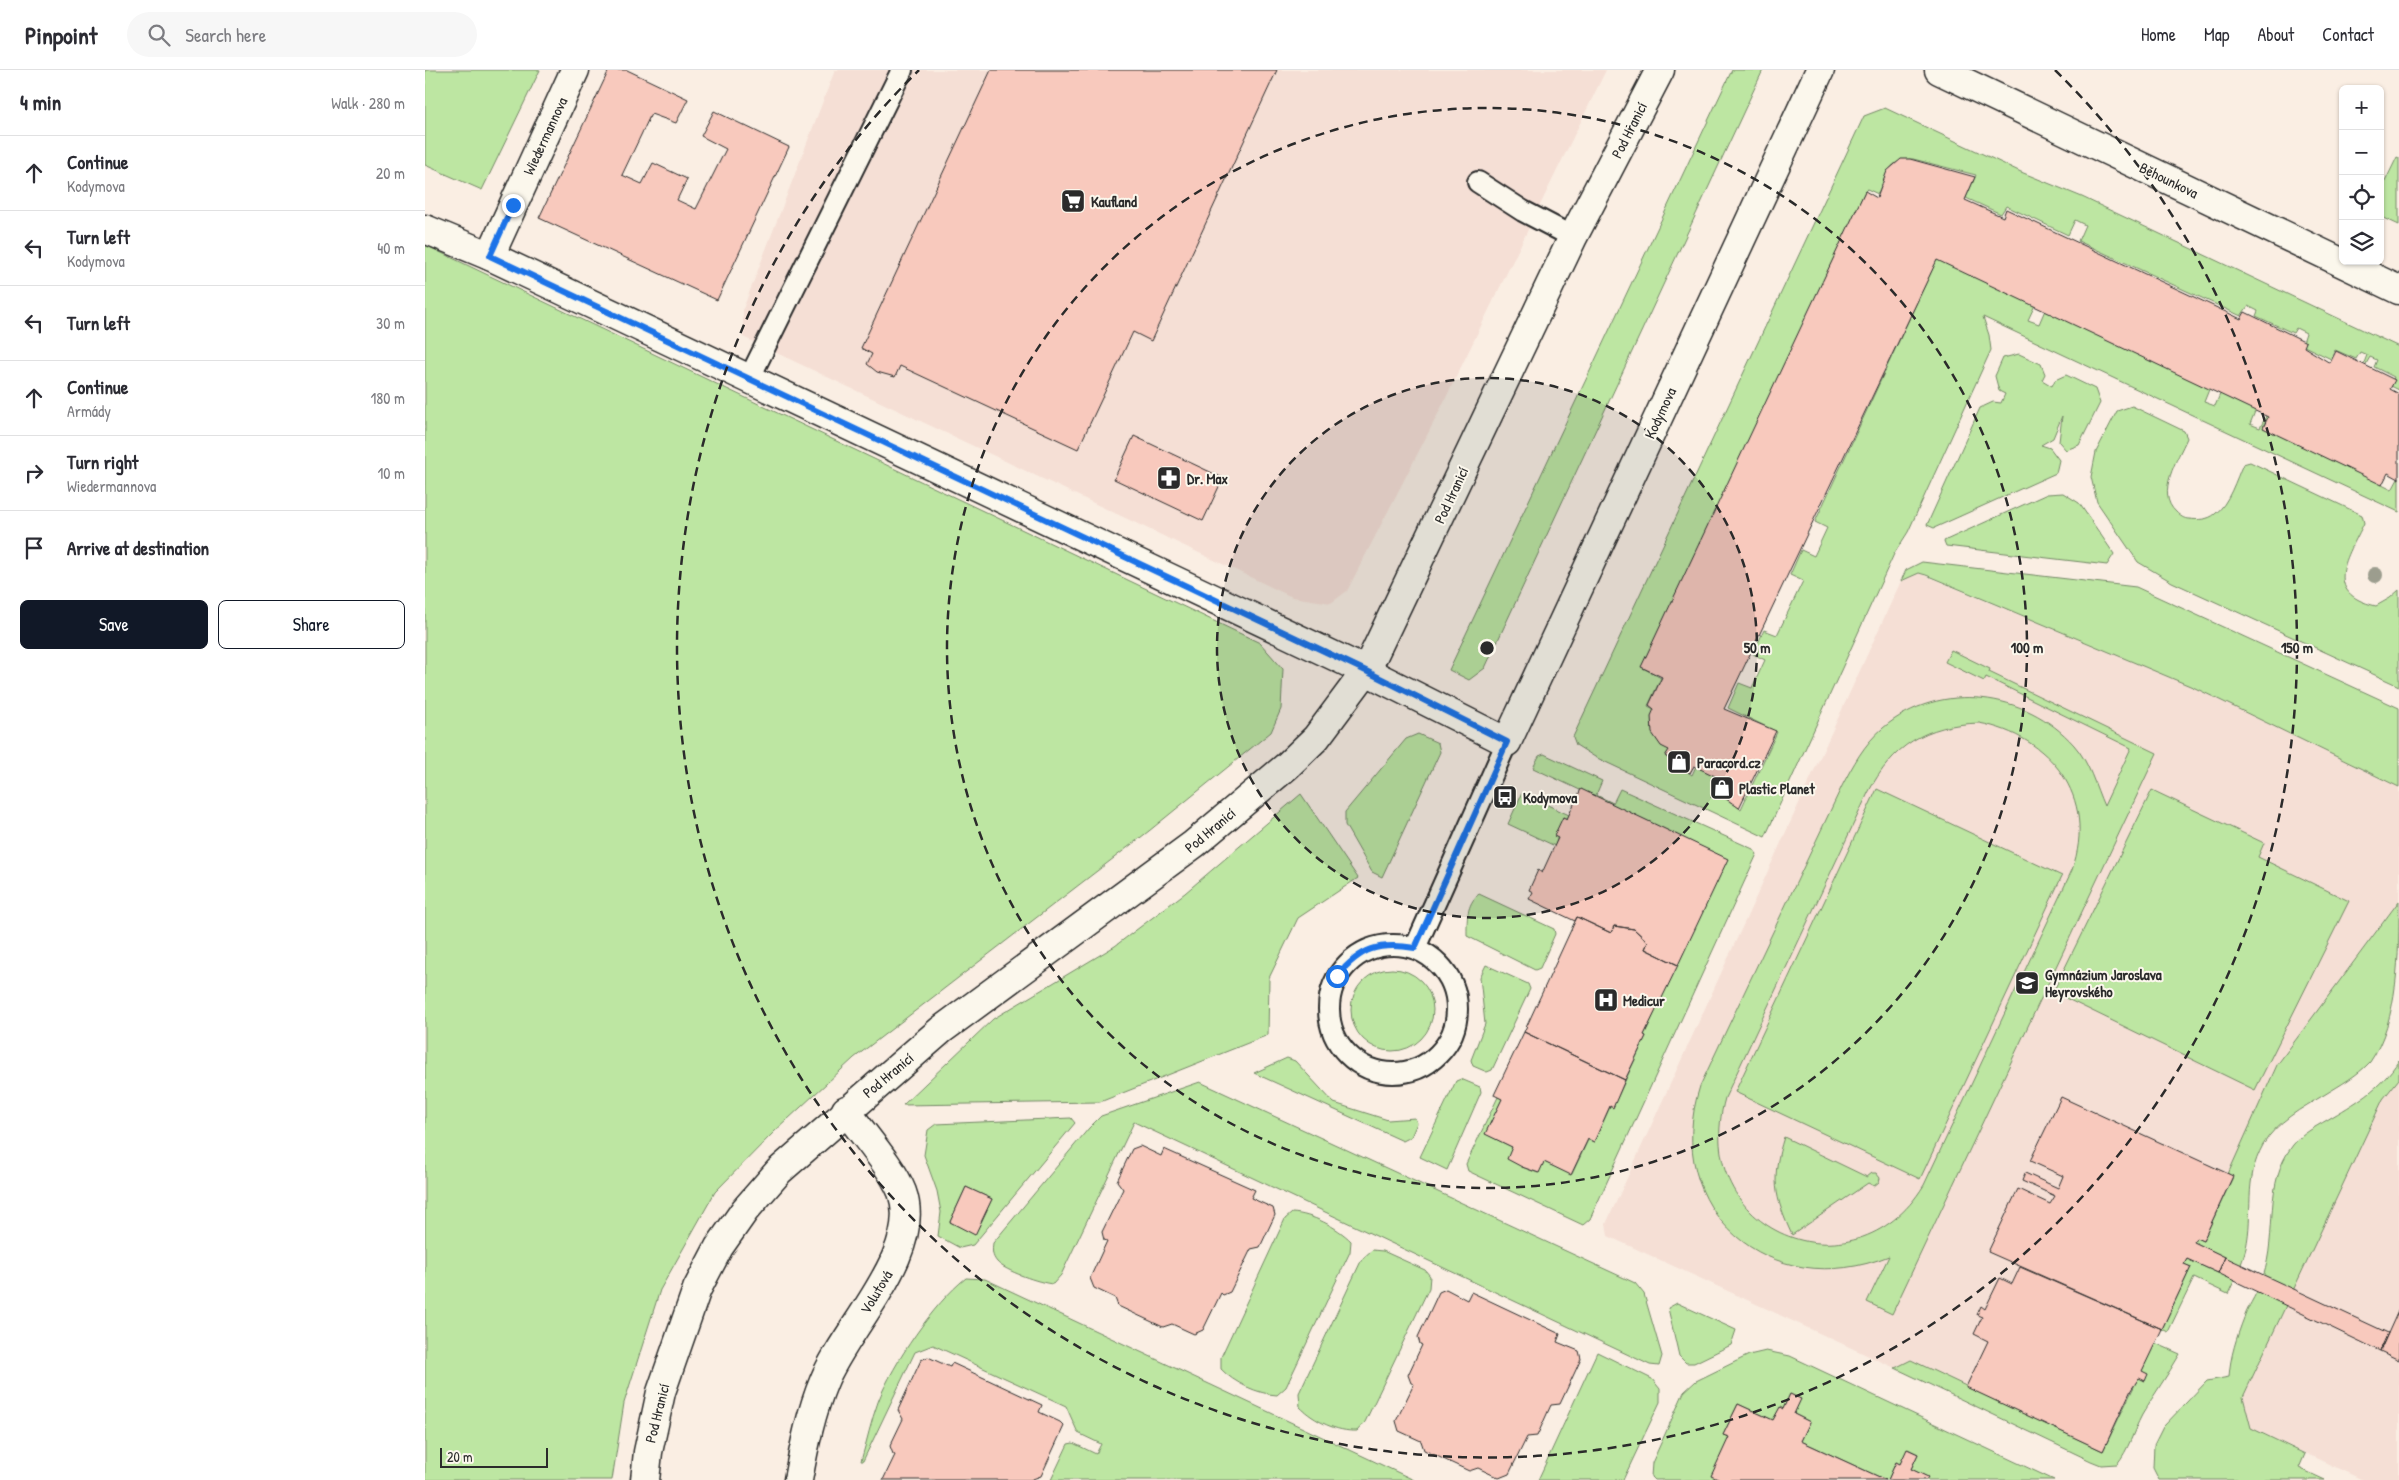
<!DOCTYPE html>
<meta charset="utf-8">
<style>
:root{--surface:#fff;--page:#f7f7f7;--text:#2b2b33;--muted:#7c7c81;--line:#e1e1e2;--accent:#111827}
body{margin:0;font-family:"Patrick Hand",sans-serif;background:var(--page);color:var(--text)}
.controls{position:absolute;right:15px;top:15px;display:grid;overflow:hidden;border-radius:8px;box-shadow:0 1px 4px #0004}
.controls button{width:45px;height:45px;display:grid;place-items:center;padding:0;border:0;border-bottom:1px solid var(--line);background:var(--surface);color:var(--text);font:25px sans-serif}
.scale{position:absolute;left:15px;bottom:12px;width:108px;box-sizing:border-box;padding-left:5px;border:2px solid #2b2b2b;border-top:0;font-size:14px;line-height:18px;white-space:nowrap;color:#2b2b2b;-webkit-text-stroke:4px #fbf7ec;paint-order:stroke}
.stop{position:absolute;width:15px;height:15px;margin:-11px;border:4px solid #1a73e8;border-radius:50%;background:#fff}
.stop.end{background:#1a73e8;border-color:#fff;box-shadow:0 1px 5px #0008}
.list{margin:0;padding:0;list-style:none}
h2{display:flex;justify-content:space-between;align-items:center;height:65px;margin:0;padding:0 20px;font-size:21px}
h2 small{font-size:16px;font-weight:400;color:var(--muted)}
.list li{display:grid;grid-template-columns:32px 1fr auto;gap:15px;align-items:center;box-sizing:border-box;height:75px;padding:0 20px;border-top:1px solid var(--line)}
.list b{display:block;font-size:19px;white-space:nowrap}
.list p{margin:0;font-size:16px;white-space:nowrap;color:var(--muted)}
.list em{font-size:16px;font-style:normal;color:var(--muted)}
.actions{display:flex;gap:10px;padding:15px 20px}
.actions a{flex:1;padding:11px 0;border:1px solid var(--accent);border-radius:8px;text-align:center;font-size:18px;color:var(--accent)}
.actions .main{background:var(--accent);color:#fff}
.icon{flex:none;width:28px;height:28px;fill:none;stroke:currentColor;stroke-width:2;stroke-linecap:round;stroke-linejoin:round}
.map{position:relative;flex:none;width:1974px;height:1410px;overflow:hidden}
header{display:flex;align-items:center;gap:30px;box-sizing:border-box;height:70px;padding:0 25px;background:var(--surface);border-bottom:1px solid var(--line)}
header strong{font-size:24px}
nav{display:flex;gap:28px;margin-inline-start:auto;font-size:18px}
.search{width:350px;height:45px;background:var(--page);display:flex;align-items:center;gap:12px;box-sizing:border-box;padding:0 18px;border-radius:28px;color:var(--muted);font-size:19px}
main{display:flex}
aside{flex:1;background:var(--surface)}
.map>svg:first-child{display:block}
.built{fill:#f5dfd5}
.green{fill:#bde6a2;stroke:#748866;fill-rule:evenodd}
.building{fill:#f8c9bd;stroke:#2b2b2b}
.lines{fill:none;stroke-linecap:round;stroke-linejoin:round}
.service-casing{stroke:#2b2b2b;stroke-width:24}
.minor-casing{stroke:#2b2b2b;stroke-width:31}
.tertiary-casing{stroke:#2b2b2b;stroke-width:31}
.service{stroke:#fbf7ec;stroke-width:20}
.minor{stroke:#fbf7ec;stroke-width:28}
.tertiary{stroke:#fbf7ec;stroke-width:28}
.tree{fill:#9c9d8e}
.route{stroke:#1a73e8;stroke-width:6}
.ring{fill:none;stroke:#2b2b2b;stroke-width:2.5;stroke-dasharray:9 6}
.labels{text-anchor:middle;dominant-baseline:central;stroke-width:4;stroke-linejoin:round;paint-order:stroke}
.street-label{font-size:15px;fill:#2b2b2b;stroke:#fbf7ec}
.poi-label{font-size:15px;font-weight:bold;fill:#2b2b2b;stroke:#fbf7ec;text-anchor:start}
.centre{fill:#2b2b2b;stroke:#fbf7ec;stroke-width:2.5}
.ring-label{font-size:15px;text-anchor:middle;font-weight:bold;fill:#2b2b2b;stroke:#fbf7ec;stroke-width:4;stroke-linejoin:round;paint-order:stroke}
</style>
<header>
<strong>Pinpoint</strong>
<div class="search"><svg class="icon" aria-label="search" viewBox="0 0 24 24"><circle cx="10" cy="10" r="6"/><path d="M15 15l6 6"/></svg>Search here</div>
<nav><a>Home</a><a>Map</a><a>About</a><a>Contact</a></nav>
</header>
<main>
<aside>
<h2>4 min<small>Walk · 280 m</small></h2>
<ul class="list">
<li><svg class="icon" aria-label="ahead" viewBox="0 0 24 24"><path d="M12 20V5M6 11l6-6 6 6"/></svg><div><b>Continue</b><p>Kodymova</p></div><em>20 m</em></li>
<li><svg class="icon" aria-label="left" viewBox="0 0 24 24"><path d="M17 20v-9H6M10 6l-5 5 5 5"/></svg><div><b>Turn left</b><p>Kodymova</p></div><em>40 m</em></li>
<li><svg class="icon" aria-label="left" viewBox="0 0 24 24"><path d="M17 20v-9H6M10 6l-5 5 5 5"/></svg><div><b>Turn left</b></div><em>30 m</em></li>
<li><svg class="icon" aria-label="ahead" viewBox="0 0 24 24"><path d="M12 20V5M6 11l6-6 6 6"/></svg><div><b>Continue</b><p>Armády</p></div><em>180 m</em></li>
<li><svg class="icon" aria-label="right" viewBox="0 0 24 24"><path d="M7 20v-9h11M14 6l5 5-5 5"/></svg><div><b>Turn right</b><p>Wiedermannova</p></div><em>10 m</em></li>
<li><svg class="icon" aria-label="arrive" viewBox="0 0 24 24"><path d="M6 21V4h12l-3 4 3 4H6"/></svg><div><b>Arrive at destination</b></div></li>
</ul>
<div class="actions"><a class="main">Save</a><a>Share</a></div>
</aside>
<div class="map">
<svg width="1974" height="1410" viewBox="0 0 1974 1410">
<rect width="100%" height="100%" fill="#faeee3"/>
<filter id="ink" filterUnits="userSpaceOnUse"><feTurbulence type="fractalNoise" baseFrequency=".02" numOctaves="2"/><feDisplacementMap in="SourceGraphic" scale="10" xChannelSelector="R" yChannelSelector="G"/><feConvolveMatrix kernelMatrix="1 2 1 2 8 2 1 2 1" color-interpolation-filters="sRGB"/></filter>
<g filter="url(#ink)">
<path class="built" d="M410 0H1181L1014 342 922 521 906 533 867 527 318 267V239Z
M1494 503 1770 618 1974 717V831L1852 995 1808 1106 1778 1171 1769 1172 1800 1187 1793 1203 1762 1189 1766 1197 1678 1381 1486 1291 1470 1298 1183 1166 1181 1154 1476 511Z
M1974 1009V1410H1938L1826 1358 1818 1327 1958 1029Z"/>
<path class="green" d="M0 0H115L57 120 0 95Z
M1307 0H1338L1060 598 1044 610 1024 600Z
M1460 38 1596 102 1657 127 1974 277V320L1966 316 1969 307 1949 297 1952 290 1945 287 1941 294 1939 293 1942 285 1935 282 1931 289 1910 280 1906 289 1877 275 1881 263 1871 258 1868 263 1831 246 1833 241 1823 236 1816 246 1653 171 1660 155 1650 150 1643 165 1581 136 1576 144 1541 128 1551 105 1488 89C1463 89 1462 104 1453 124L1442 119 1440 121 1218 598 1236 608 1223 636 1229 639C1227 655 1233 670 1244 680L1241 687 1267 705 1272 694 1297 705 1289 721 1316 739 1352 662 1303 638 1314 613 1327 618 1340 590 1328 584 1339 560 1352 565 1378 511 1365 505 1376 480 1389 486 1402 458 1390 452 1512 189 1610 235 1603 250 1614 254 1620 240 1785 317 1779 332 1790 336 1796 322 1831 339 1825 354 1835 358 1842 344 1843 347 1838 356 1957 412 1963 401 1957 415 1967 420 1974 407V442L1558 247 1564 265 1566 280 1483 462 1469 484 1340 767 1170 687 1151 675 1148 667 1439 46Z
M1972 87 1974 88V155L1955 146V122Z
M0 175 835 573 858 599 856 639 846 662 724 761 429 988 349 1062 290 1122 235 1220 199 1333 187 1410H0Z
M1594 284 1616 294 1620 304 1617 310 1627 316 1630 310 1641 305 1670 319 1675 333 1654 375 1641 380 1634 372 1637 346 1628 368 1616 375 1625 378 1634 390 1631 403 1509 458 1502 455 1555 338 1568 332 1576 333 1580 324 1574 321 1570 306 1578 288Z
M1707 336 1759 361 1762 368C1753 389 1730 423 1751 442 1755 446 1759 449 1764 449 1773 450 1783 450 1790 444 1804 434 1811 409 1818 394L1825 392 1937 445 1939 453C1923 487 1896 523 1951 536L1965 528 1974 520V616L1747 512 1713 492 1672 432 1666 407 1671 382 1692 341Z
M1638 423 1654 433 1689 484 1682 495 1521 476 1519 471 1622 424Z
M1497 492 1711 517 1974 638V717L1770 618 1501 505 1494 503 1476 511 1481 500Z
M1526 580 1565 599 1564 602 1732 683 1467 1244 1442 1232 1464 1186C1346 1234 1235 1140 1275 1016L1417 716C1428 695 1439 674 1458 658 1515 610 1601 621 1649 675 1665 693 1670 716 1679 736L1706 678 1561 607 1559 611 1520 592ZM1554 653C1625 666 1673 727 1647 800L1499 1115C1429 1230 1263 1161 1300 1028L1443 723C1468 675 1500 655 1554 653Z
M993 664 1013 673 1015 682 957 807 947 802 920 755V742L981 669Z
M1119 684 1177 711 1171 725 1188 733 1195 719 1328 779 1332 784 1165 1149 1158 1155 1043 1101 1041 1094 1073 1027 1077 1029 1061 1064 1087 1077 1097 1097 1113 1103 1119 1092 1147 1104 1163 1070 1169 1072 1185 1037H1188L1221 966 1219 965 1302 789 1108 698 1114 686Z
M1452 719 1637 806 1495 1109 1310 1022Z
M1727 720 1839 773 1833 787 1924 831 1830 1020 1628 922Z
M1097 723 1144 745 1142 749 1138 747 1130 776 1083 754Z
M876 724 933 808 873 848 844 908 843 965 675 1032 478 1035 568 949 690 876 760 823Z
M1054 824 1129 859 1130 864 1115 898 1110 900 1042 866C1042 851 1041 834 1054 824Z
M1974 831C1974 882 1974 950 1945 992 1932 1006 1915 1015 1899 1025 1877 1038 1851 1052 1838 1075 1818 1111 1829 1142 1821 1178 1817 1195 1810 1209 1803 1224L1769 1208 1743 1262 1737 1259 1766 1197 1759 1194 1762 1189 1793 1203 1800 1187 1769 1172 1771 1168 1778 1171 1808 1107 1803 1104 1852 995Z
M1061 895 1103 914 1105 919 1067 1000 1062 1002 1048 996 1046 990 1060 954 1055 907Z
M926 940a41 41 0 1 1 82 0a41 41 0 1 1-82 0Z
M862 988 870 991 909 1033 963 1050 990 1048 992 1053 986 1067 978 1071 829 1003Z
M1974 990V1009L1958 1029 1818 1327 1826 1358 1880 1384 1874 1398 1900 1410H1734L1728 1398 1729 1375 1738 1357 1782 1311 1804 1307C1805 1287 1812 1266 1819 1248 1824 1234 1834 1221 1838 1207 1853 1163 1838 1113 1868 1075 1877 1064 1890 1057 1902 1050 1930 1033 1956 1019 1974 990Z
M1036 1009 1055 1017 1056 1022 1022 1100 995 1087 1031 1011Z
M775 1012 1210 1213 1219 1224 1237 1286 1234 1296 1225 1295 709 1052 636 1205 628 1214C615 1213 580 1201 572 1192 567 1186 567 1181 568 1173L664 1058 676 1046Z
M646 1048 650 1053 548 1175 535 1178 513 1166 516 1142 512 1121 499 1085 503 1060 511 1054ZM541 1117 567 1129 550 1164 525 1152Z
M1359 1067 1442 1107 1447 1103H1451L1455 1108 1454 1112 1449 1116 1443 1113 1367 1165C1349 1126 1346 1108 1359 1067Z
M867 1143C887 1144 912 1157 926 1171L925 1182 861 1317 852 1325C833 1324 809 1313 796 1299V1287L860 1149Z
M947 1180 958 1181 1000 1200 1005 1206 1004 1218 940 1352 932 1361C912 1362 889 1351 875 1337L874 1323 937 1189Z
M541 1208 560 1209 989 1410H626L643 1374 648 1373 671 1384 676 1374 653 1363 641 1336 508 1275 490 1282 438 1391H436C442 1371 446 1351 453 1332 468 1293 509 1233 541 1208Z
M1252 1233 1311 1260 1306 1275 1269 1293H1261L1254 1286 1243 1238Z
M1730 1273 1755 1284C1743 1305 1729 1324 1717 1345 1708 1362 1704 1379 1692 1394L1676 1395 1666 1391 1470 1298 1486 1290 1678 1381Z
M1341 1281 1365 1286 1629 1410H1501L1502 1407 1486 1399 1493 1384 1483 1379 1475 1394 1471 1392 1463 1410H1461L1376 1371 1385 1352 1369 1344 1375 1329 1365 1324 1358 1339 1355 1338 1348 1350 1313 1334 1298 1365 1304 1367 1295 1410H1229L1226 1407 1227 1393 1259 1322 1271 1311 1324 1285Z
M1172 1282 1227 1309 1235 1319V1332L1198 1410H1113Z"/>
<path class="building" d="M184 0H202L263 29 251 53 226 44 197 105 217 114 228 93 262 109 252 130 271 139 301 79 276 66 289 41 364 77 292 230 114 148Z
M566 0H852L726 271 708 262 653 379 475 296 470 307 452 302 442 294 447 284 436 278Z
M1476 89H1485L1550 107 1540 130 1578 147 1581 139 1816 249 1820 242 1881 272 1879 277 1905 293 1911 281 1970 310 1965 319 1974 324V409L1963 403 1957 415 1838 358 1843 347 1512 190 1299 639 1351 661 1314 738 1289 720 1294 708 1269 696 1265 703 1240 686 1244 680 1236 676 1227 663 1226 646 1229 639 1224 635 1237 607 1216 597 1440 121 1452 128 1462 101Z
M709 366 798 408 778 451 689 409Z
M1156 719 1303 789 1253 895 1220 879 1223 872 1209 859 1189 856 1186 863 1152 847 1150 851 1104 829 1108 822 1104 820 1113 800 1117 803 1133 768 1129 766 1138 747 1142 749Z
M1152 847 1186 863 1189 856 1209 859 1223 872 1220 879 1253 895 1219 965 1221 966 1200 1010 1099 962Z
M1099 962 1200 1010 1188 1038 1185 1036 1169 1072 1163 1069 1146 1105 1119 1092 1114 1103 1097 1097 1082 1089 1087 1077 1060 1064 1077 1029 1069 1025Z
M1636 1027 1808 1106 1778 1171 1771 1168 1769 1172 1800 1187 1793 1203 1762 1189 1759 1194 1766 1197 1737 1259 1563 1182 1593 1119 1625 1134 1630 1126 1597 1111 1600 1103 1633 1118 1638 1106 1605 1091Z
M715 1076 736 1086 739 1079 830 1120 826 1128 848 1138 850 1145 835 1177 826 1179 805 1222 798 1225 796 1223 778 1260 769 1264 747 1254 738 1257 693 1236 690 1228 669 1218 665 1208 682 1171 679 1170 677 1162 698 1119 692 1111 707 1079Z
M541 1117 567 1129 550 1165 525 1152Z
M1800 1187 1963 1263 1955 1281 1793 1203Z
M1595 1197 1737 1259 1717 1301 1723 1304 1720 1311 1714 1308 1706 1320 1678 1381 1541 1317 1563 1271 1549 1264 1557 1247 1552 1245 1556 1236 1560 1239 1575 1208 1587 1214Z
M1021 1219 1042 1230 1046 1222 1135 1264 1132 1272 1154 1281 1156 1289 1135 1334 1126 1335 1112 1366 1102 1367 1084 1404 1074 1408 1053 1398 1044 1401 999 1380 996 1371 974 1361 971 1351 989 1314 986 1313 983 1305 997 1275 995 1274 993 1267 1014 1222Z
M1974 1239V1290L1955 1281Z
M503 1287 525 1297 527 1293 617 1335 614 1342 635 1352 639 1356 616 1406 605 1410H458L470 1385 468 1384 465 1376 478 1349 473 1340 496 1290Z
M1365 1324 1376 1329 1369 1344 1385 1352 1376 1371 1461 1410H1295L1286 1406 1304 1367 1298 1365 1313 1334 1348 1350 1355 1337 1358 1339Z
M1482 1379 1493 1384 1486 1399 1503 1407 1501 1410H1463L1471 1392 1475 1394Z"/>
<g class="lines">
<defs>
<path id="service" d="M1053 112 1098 141 1148 167
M324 309 477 0
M904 939a64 64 0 1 1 128 0a64 64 0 1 1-128 0Z
M990 878 1082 672"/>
<path id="minor" d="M1514 0 1974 220
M65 186 150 0
M941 601 1082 672 1395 0
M373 1410C379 1377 386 1342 399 1311 421 1257 499 1182 477 1122 466 1095 438 1065 421 1040"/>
<path id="tertiary" d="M0 159 65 186 941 601
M220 1410 223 1382 236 1322 272 1219 294 1177 320 1140 354 1101 516 960 769 774 862 696 891 668 941 601 1148 167 1235 0"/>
</defs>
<use href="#service" class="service-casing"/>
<use href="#minor" class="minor-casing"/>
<use href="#tertiary" class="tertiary-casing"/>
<use href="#service" class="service"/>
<use href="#minor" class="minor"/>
<use href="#tertiary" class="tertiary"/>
</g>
<circle class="tree" cx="1950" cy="505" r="8"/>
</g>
<g class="lines" filter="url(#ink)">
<path class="route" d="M88 135 65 186 941 601 1082 672 990 878C953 872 936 878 912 906"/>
</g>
<circle cx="1062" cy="578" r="270" fill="#2b2b2b" fill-opacity=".12"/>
<g class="ring">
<circle cx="1062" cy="578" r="270"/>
<circle cx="1062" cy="578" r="540"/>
<path d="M1630 0A810 810 0 1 1 494 0"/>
</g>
<defs>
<symbol id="supermarket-square" viewBox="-11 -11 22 22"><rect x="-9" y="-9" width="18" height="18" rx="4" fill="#2b2b2b" stroke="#fbf7ec"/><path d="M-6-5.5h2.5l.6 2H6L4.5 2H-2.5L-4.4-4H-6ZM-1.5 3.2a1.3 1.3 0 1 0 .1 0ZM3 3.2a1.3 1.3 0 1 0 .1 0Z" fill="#fff"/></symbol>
<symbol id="pharmacy-square" viewBox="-11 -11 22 22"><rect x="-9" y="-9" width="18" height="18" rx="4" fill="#2b2b2b" stroke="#fbf7ec"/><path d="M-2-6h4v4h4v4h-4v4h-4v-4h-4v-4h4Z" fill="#fff"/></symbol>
<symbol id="shop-square" viewBox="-11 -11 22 22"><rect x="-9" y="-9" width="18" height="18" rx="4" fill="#2b2b2b" stroke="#fbf7ec"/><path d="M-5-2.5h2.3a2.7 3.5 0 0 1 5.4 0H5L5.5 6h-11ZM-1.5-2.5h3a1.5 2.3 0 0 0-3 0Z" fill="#fff"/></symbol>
<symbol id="bus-square" viewBox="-11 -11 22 22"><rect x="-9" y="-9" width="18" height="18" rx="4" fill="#2b2b2b" stroke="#fbf7ec"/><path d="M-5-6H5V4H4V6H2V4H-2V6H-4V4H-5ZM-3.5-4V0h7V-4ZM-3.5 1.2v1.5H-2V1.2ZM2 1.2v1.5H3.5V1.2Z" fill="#fff"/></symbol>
<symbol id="school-square" viewBox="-11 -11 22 22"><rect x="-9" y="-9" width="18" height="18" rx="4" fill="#2b2b2b" stroke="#fbf7ec"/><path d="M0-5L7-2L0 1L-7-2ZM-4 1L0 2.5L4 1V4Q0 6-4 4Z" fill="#fff"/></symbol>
<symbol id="hospital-square" viewBox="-11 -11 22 22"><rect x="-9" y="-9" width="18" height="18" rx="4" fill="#2b2b2b" stroke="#fbf7ec"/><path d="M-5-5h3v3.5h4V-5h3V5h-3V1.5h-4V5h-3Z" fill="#fff"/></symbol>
</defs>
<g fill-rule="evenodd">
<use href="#supermarket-square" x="634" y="117" width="28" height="28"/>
<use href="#pharmacy-square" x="730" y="394" width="28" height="28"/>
<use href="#shop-square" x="1240" y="678" width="28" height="28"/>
<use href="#shop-square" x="1283" y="704" width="28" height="28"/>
<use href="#bus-square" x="1066" y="713" width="28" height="28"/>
<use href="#school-square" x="1588" y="899" width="28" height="28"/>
<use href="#hospital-square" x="1167" y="916" width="28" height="28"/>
</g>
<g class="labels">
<g class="street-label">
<text transform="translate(1204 60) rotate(-63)">Pod Hranicí</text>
<text transform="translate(120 66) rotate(-65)">Wiedermannova</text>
<text transform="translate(1744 110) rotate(26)">Běhounkova</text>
<text transform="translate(1235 343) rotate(-65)">Kodymova</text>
<text transform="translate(1026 425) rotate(-65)">Pod Hranicí</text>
<text transform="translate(785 760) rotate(-40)">Pod Hranicí</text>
<text transform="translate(463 1005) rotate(-40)">Pod Hranicí</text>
<text transform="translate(451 1222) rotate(-59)">Volutová</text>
<text transform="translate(232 1343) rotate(-76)">Pod Hranicí</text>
</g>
<g class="poi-label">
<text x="666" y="131">Kaufland</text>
<text x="762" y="408">Dr. Max</text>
<text x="1272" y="692">Paracord.cz</text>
<text x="1314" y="718">Plastic Planet</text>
<text x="1098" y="727">Kodymova</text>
<text x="1620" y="904">Gymnázium Jaroslava<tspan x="1620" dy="17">Heyrovského</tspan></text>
<text x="1198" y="930">Medicur</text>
</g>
</g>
<circle cx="1062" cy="578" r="8" class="centre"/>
<g class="ring-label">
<text x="1332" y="583">50 m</text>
<text x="1602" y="583">100 m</text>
<text x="1872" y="583">150 m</text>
</g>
</svg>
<div class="controls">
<button>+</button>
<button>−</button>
<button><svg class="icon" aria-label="locate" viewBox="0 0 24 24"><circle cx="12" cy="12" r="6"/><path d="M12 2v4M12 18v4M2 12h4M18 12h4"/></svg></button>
<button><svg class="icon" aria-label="layers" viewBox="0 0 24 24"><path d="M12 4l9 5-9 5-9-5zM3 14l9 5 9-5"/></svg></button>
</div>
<div class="scale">20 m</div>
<div class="stop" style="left:912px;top:906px"></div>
<div class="stop end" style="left:88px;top:135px"></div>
</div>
</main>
